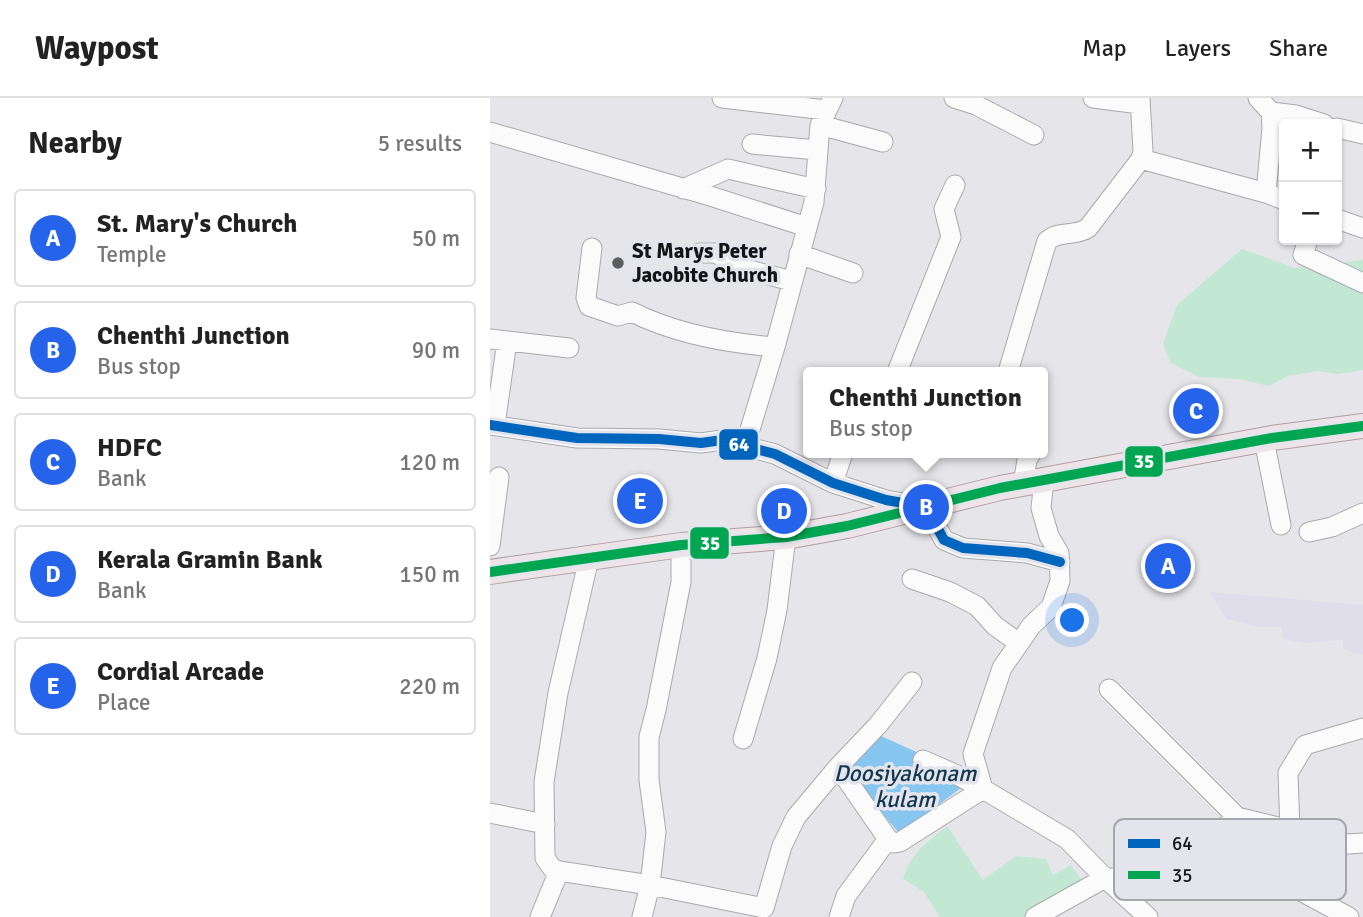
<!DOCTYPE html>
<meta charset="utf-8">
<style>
:root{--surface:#fff;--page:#f6f6f6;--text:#222;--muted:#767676;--line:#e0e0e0;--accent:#2563eb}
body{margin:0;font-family:Signika,sans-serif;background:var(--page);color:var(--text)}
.controls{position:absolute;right:21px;top:21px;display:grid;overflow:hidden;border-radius:7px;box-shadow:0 2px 5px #0004}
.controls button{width:63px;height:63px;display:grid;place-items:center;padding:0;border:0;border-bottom:2px solid var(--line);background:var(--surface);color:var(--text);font:35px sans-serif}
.you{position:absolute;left:583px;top:523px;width:24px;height:24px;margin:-18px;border:5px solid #fff;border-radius:50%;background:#1a73e8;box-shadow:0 0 0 10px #1a73e833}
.badge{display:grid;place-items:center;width:46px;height:46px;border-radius:50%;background:var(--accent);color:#fff;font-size:23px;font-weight:700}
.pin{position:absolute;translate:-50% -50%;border:4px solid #fff;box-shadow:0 2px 7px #0006}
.popup{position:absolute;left:313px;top:269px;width:245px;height:91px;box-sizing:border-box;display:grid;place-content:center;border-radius:7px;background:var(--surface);filter:drop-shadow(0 2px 5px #0005);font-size:23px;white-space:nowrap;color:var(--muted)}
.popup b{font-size:26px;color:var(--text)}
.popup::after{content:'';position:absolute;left:50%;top:100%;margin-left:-14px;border:14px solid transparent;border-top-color:var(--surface)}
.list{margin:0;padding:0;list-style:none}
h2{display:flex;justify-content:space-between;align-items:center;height:91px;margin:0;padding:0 28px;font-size:30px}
h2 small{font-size:23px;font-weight:400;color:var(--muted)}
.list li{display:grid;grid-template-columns:46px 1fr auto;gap:21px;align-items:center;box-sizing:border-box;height:98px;margin:0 14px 14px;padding:0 14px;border:2px solid var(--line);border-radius:7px}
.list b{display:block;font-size:26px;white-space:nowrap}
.list p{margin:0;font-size:23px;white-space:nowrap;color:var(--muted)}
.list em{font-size:23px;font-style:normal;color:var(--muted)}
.map{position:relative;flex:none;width:873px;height:819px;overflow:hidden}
header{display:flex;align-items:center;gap:42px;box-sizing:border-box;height:98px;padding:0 35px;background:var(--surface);border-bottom:2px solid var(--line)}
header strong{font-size:33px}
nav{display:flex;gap:38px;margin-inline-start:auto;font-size:24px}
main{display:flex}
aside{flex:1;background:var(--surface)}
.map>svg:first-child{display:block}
.education{fill:#e1deec}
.green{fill:#c2e8d3}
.water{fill:#88c6f2}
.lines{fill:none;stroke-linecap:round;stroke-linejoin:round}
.minor-casing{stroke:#a8a9ac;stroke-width:21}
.major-casing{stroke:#ae9ea4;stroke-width:26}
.minor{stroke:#fbfbfc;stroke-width:19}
.major{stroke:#eee4e7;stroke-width:24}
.bus-1-casing{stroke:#e4e5ec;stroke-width:16}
.bus-2-casing{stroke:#e4e5ec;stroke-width:16}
.bus-1{stroke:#0065bd;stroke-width:10}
.bus-2{stroke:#00a651;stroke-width:10}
.poi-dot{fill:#5d5e60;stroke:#e4e5ec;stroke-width:2.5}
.labels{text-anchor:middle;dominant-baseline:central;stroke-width:7;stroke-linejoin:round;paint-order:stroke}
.poi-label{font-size:21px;font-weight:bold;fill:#131416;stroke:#e4e5ec;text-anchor:start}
.water-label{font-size:23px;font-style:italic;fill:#123851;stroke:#e4e5ec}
.key{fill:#e4e5ec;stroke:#a5a6ac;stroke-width:2}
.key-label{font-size:19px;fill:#131416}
.line-badge{stroke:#e4e5ec;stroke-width:2.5}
.badge-label{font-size:19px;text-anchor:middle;font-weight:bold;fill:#fff}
</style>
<header>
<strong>Waypost</strong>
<nav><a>Map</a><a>Layers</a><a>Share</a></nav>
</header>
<main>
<aside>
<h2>Nearby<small>5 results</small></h2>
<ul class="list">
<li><span class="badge">A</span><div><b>St. Mary's Church</b><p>Temple</p></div><em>50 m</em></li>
<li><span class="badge">B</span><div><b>Chenthi Junction</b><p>Bus stop</p></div><em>90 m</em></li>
<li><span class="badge">C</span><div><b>HDFC</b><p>Bank</p></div><em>120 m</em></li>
<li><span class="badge">D</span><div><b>Kerala Gramin Bank</b><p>Bank</p></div><em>150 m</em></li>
<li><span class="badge">E</span><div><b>Cordial Arcade</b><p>Place</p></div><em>220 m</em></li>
</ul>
</aside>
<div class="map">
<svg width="873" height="819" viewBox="0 0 873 819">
<rect width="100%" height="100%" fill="#e6e6ea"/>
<path class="education" d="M720 494 873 507V557L853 551V542L814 545 792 541V529H768L736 521Z"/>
<path class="green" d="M752 151 805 170 873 162V272L847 276 829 273 798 278 779 288 749 281 709 279 681 265 673 246 687 207Z
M457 728 493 782 526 758 556 761 563 777 581 767 592 783 538 819H450L434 794 413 781C422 753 435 746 457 728Z"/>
<path class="water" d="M391 638 484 680 410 736 356 673Z"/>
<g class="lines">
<defs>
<path id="minor" d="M232 0 336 12
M464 0 486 7 544 37
M603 0 650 6
M768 0 781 14 782 30 776 95 794 102
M781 14 806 17 834 26
M330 27 393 44
M847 30 873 36
M0 34 220 98 317 129
M262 46 327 52
M651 61 776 95
M193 91 238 71 326 91
M847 121 873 130
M818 142 813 157 873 185
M102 150 96 200 99 208 128 218 142 214C186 236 236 245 285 249
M209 155H226L251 170 302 183
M309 156 363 175
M0 241 79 250
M407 274 461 139 454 111 465 87
M518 274 557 143C569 132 585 139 598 130L651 61 653 53 650 0
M0 327 87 340 169 341 211 345 232 342 285 356 343 385 396 402 436 409 454 442 473 450 537 455 570 464
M5 327 17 243
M774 342 791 427
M255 348 285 249 324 104 330 27 343 0
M343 385 353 355
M533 386 537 362 541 355
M819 434 842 429 873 415
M0 448 9 379
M99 460 68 595 54 684 55 760 62 770 69 773 160 787 274 810 292 748 306 719 348 669 398 741 404 745 410 744 493 691 577 741 615 780H634L721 741 747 719 858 746 873 745
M422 481 460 494 487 508 505 528 529 545
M619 591 747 719
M253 641 277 560 287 512 296 439
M433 662 467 677 493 691
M348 669 388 627 422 584
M493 691 483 656 512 570 541 528 561 509 570 483 569 455 559 438 551 410 554 382
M0 715 55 726
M800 732 798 675 815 647 873 630
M817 736 803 789 859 819
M50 819 69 773
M152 819 160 787 166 734 159 682V639L166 612 191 484V447
M349 819 356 798 398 741
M545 819 615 780 658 819"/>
<path id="major" d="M0 474 191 447 296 439 357 428 510 390 782 340 873 328"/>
</defs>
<use href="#minor" class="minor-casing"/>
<use href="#major" class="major-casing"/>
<use href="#minor" class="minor"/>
<use href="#major" class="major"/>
<defs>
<path id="bus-1" d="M0 327 87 340 169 341 211 345 232 342 285 356 343 385 396 402 436 409 454 442 473 450 537 455 570 464"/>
<path id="bus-2" d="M0 474 191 447 296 439 357 428 510 390 782 340 873 328"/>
</defs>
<use href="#bus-1" class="bus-1-casing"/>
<use href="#bus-2" class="bus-2-casing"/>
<use href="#bus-1" class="bus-1"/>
<use href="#bus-2" class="bus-2"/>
</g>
<circle class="poi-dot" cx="128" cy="165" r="7"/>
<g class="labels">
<g class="poi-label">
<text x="142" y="153">St Marys Peter<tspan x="142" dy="24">Jacobite Church</tspan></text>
</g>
<g class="water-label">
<text x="415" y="675">Doosiyakonam<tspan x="415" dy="26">kulam</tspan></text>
</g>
</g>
<rect x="624" y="721" width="232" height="81" rx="10" class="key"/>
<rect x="638" y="741" width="32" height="9" fill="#0065bd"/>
<rect x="638" y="773" width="32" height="8" fill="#00a651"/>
<g class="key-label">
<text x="682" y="752">64</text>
<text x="682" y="784">35</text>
</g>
<g class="line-badge">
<rect x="228" y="330" width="41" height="33" rx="7" fill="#0065bd"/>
<rect x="634" y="347" width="40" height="33" rx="7" fill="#00a651"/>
<rect x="199" y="428" width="41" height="34" rx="7" fill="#00a651"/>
</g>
<g class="badge-label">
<text x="249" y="353">64</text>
<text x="654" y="370">35</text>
<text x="220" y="452">35</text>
</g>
</svg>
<div class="controls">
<button>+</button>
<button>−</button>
</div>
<div class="you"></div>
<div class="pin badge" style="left:678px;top:468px">A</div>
<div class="pin badge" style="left:436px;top:409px">B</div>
<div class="popup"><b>Chenthi Junction</b>Bus stop</div>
<div class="pin badge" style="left:706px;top:313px">C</div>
<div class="pin badge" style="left:294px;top:413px">D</div>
<div class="pin badge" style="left:150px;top:403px">E</div>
</div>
</main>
